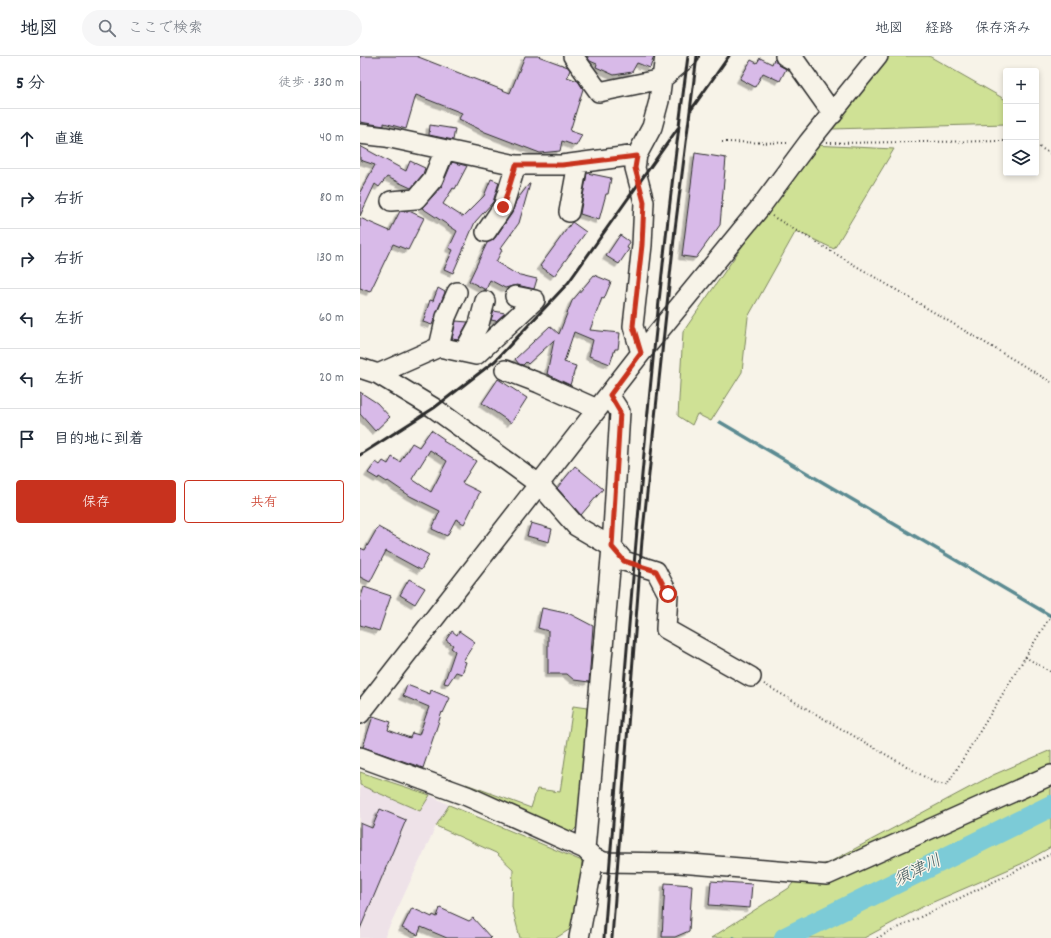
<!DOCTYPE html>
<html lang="ja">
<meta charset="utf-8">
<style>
:root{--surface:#fff;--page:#f6f6f7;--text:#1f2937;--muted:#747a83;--line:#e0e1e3;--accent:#c8321e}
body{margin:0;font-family:Dekko,"Klee One",sans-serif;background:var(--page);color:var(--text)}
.controls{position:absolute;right:12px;top:12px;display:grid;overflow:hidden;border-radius:4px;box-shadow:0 2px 6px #0003}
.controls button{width:36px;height:36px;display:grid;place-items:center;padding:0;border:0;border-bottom:1px solid var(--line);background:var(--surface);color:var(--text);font:20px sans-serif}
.stop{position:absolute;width:12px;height:12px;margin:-9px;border:3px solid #c8321e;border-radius:50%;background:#fff}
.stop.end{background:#c8321e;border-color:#fff;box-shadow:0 1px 4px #0008}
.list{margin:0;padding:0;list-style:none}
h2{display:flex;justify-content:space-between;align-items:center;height:52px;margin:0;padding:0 16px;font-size:17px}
h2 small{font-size:13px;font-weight:400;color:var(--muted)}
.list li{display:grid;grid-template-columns:26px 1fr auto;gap:12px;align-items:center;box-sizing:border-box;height:60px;padding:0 16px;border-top:1px solid var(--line)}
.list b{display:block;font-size:15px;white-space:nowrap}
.list em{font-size:13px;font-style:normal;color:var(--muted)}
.actions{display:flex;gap:8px;padding:12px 16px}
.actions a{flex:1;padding:9px 0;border:1px solid var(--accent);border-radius:4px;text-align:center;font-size:14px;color:var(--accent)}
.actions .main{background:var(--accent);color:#fff}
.icon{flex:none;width:22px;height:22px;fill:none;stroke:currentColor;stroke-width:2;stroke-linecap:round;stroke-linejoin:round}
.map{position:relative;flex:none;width:691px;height:882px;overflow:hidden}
header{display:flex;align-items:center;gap:24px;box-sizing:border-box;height:56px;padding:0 20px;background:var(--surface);border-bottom:1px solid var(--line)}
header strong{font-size:19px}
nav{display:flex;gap:22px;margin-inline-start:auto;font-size:14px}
.search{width:280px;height:36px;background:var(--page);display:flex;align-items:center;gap:10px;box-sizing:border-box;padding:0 14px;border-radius:22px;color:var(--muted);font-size:15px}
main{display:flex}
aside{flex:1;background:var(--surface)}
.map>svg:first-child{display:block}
.built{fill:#eee2e8}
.green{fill:#cfe195;stroke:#7d8660}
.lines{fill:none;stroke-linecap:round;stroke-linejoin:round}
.stream{stroke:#5b8b92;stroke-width:3.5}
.river{stroke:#7bcbd7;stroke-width:22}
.building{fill:#d8bae8;stroke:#2b2b2b;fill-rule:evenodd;filter:url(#shadow)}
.minor-casing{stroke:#2b2b2b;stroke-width:22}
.path{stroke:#2b2b2b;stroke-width:2;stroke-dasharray:1 3;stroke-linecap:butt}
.minor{stroke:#f7f3e8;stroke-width:19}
.rail{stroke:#2b2b2b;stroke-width:3}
.route{stroke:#c8321e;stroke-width:5}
.labels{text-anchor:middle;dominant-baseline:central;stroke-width:3;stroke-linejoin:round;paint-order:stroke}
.water-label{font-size:17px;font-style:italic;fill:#435b5f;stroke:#f7f3e8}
</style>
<header>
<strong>地図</strong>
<div class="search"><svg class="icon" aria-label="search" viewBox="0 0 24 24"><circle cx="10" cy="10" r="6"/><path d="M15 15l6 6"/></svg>ここで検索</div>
<nav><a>地図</a><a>経路</a><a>保存済み</a></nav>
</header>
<main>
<aside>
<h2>5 分<small>徒歩 · 330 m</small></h2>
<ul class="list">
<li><svg class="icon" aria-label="ahead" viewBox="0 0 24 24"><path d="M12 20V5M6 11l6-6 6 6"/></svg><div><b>直進</b></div><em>40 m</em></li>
<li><svg class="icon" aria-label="right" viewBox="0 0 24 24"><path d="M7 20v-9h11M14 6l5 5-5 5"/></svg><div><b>右折</b></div><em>80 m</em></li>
<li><svg class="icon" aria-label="right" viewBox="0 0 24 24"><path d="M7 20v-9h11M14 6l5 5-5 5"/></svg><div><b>右折</b></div><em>130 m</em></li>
<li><svg class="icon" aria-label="left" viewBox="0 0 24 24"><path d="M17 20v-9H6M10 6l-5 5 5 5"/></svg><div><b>左折</b></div><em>60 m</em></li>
<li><svg class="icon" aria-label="left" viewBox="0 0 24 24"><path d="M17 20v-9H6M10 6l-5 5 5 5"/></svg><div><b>左折</b></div><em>20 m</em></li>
<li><svg class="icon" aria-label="arrive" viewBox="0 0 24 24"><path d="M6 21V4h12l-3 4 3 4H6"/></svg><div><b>目的地に到着</b></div></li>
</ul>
<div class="actions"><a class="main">保存</a><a>共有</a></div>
</aside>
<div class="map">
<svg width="691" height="882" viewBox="0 0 691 882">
<defs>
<filter id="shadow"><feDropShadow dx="-3.5" dy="3.5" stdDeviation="0" flood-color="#0004"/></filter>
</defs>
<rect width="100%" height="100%" fill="#f7f3e8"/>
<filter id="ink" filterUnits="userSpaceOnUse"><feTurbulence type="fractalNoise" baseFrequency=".025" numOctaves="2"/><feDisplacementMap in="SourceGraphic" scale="8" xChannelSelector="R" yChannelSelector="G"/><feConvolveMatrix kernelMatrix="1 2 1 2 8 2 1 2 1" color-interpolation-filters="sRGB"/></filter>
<g filter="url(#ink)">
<path class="built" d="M0 716 70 739 89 749 76 770 24 882H0Z"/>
<path class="green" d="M526 0H569L646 44V68L472 73Z
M452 89 534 93 474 193 436 175 388 261 382 316 351 365 337 358 332 369 318 360 323 276Z
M213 650 227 652 219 769 208 780 103 733 106 728 171 752 177 733 200 736Z
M691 694V791L661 808 564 850 504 882H351L429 832 444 813 468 807 633 719Z
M0 716 70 739 60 755 0 729Z
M89 749 222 805 217 869 196 882H160L152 851 153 813 136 797 76 770Z"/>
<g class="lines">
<path class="stream" d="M360 366 691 560
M373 882H374"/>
<path class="river" d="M425 882 691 750"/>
</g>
<path class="building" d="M0 0H56L150 37 165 0H178L208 11 210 14 207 21 218 25 223 33 210 75 222 79 216 90 202 85 200 95 180 97 125 76 99 63 102 57 56 39 46 73 24 67V70L0 66Z
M227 0H294L290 12 277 7 272 16 254 19 236 11 237 8 230 5Z
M400 2 412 8 414 3 419 9 426 13 420 25 403 17 395 31 380 23 391 4 397 7Z
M70 69 95 73 93 84 69 79Z
M0 90 46 115 50 105 65 112 63 118 51 132 27 121 19 131 15 128 0 160V136L15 109 0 104Z
M335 97 366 102 360 169 336 202 322 200Z
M92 106 107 110 95 133 93 132 83 148 103 161 124 140 131 123 139 126 133 146 115 166 93 217 84 213 93 194 89 192 97 175 62 152 82 130Z
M227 117 251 122 248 138H246L239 164 220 158Z
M169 128H170L159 167 140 193 142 194 136 206 156 218 177 223 174 233 157 229 145 232 130 224 126 234 109 225 127 187 135 182 152 157 156 145Z
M40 155H49L64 162 48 194 33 188 10 236 0 232V162L30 175Z
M212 166 226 176 194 220 180 210Z
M260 179 270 186 267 192 269 193 259 208 246 200Z
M234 219 251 226 244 243 242 242 230 274 260 277 258 293H255L250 308 229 300 233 284 214 276 204 306 216 310 210 329 187 318 194 284 168 308 166 306 163 309 159 308 155 303 190 270 199 278 212 245Z
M78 232 85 236 72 269 63 266 70 244 73 245Z
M134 255 145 257 136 265 131 264Z
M96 265 108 266 98 284 92 283Z
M138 323 167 342 151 367 122 347Z
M0 336 17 347 30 361 15 375 0 358Z
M71 374 84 383 83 385 116 405 102 427 120 436 104 468 96 463 87 480 72 473 80 455 50 440 28 425 27 426 19 421 18 423 8 417 16 406 20 409 23 405 28 408 32 401 40 406 52 387 59 391ZM70 394 87 405 71 436 52 423Z
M215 410 243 433 221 459 197 432Z
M171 467 192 473 189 486 167 480Z
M18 471 69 499 61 514 26 495 10 526 0 521V492L5 494Z
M49 523 65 532 55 548 40 539Z
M4 531 31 540 19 575 0 569V544Z
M182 552 210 558 233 570 229 626 214 624 207 618H188V575L178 572Z
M92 575 97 579 99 575 115 586 103 605 106 606 102 618 96 616 88 628 84 627 95 595 91 592 93 589 86 584Z
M47 629 70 638 71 634 90 642 83 657 82 656 63 712 3 691 13 660 31 666 28 674 50 682 52 677 59 679 69 651 43 640Z
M20 753 46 764 0 873V767L12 772Z
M351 825 392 828 390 852 349 849Z
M305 827 332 829 329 875 315 881H302Z
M52 852 72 861 73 859 77 861 80 852 109 865 113 862 131 882H87L61 871 58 879 42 872Z"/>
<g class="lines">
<defs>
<path id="minor" d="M213 0 239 36 302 23 329 0
M425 0 436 6 473 58
M0 78 26 81 156 109H202L277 99
M31 145 56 143 73 123 85 94
M209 156 218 107
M126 176 143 151 156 109
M79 291 86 261 97 236
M104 296 119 268 125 245
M281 297 273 270 282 189 284 146 275 112 277 99 292 71 299 45 305 0
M0 312 18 318 74 352 180 429 216 470 252 491 264 505 296 515 308 538 306 573 391 621
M145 314 179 327 237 353
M18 318 79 291 116 299 175 244 155 240
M0 658 281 297 399 153 448 87 518 0
M0 701 107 740 225 793 234 802 244 806 319 807 467 819 691 719
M225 793 252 491 260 356 249 339
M219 882 234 802"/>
</defs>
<use href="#minor" class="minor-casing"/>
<path class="path" d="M362 86 429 87
M467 87 646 85
M676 89 691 98
M412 160 691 326
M665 601 691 616
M404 628 575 727 587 729 691 559
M517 882 691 798"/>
<use href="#minor" class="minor"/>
<path class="rail" d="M331 54 369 0
M0 399 74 352 135 305 208 227 318 72
M244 882C267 588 289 293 328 0
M252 882 282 484 315 173 337 0"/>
</g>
</g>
<g class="lines" filter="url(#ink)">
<path class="route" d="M143 151 156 109H202L277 100 275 112 284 146 282 189 273 270 281 297 250 339 260 356 252 491 264 505 296 515 308 538"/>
</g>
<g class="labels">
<g class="water-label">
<text transform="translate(558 816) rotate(-26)">須津川</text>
</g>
</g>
</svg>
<div class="controls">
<button>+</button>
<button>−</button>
<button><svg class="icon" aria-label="layers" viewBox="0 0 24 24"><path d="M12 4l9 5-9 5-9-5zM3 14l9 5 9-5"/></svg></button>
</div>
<div class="stop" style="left:308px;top:538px"></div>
<div class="stop end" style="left:143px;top:151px"></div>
</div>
</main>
